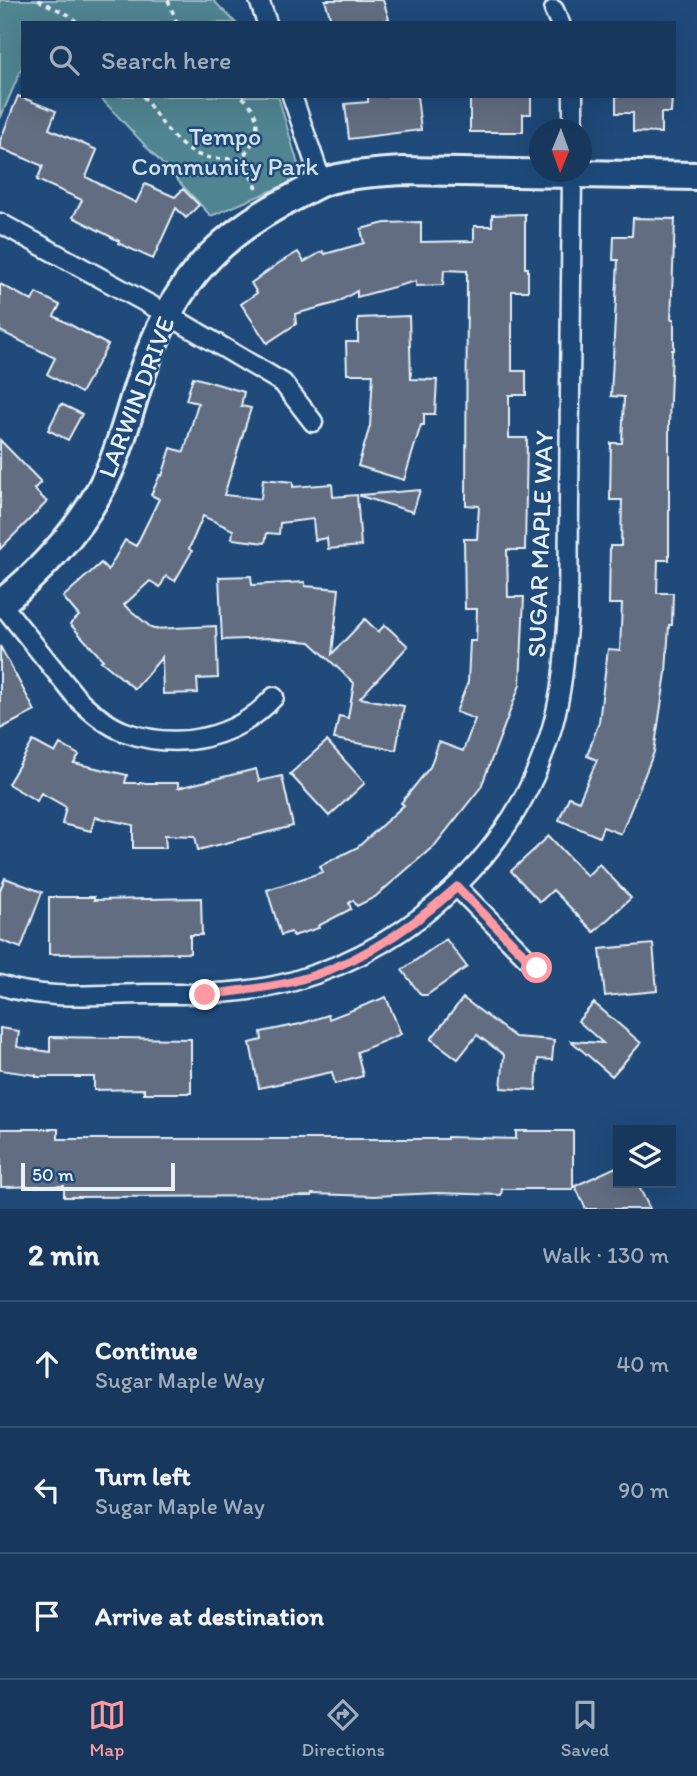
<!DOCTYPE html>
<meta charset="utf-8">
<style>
:root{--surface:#17385c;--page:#203f62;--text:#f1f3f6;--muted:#9eacbb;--line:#365272;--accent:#ff9aa2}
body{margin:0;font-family:Itim,sans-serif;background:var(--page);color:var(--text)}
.controls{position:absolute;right:21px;bottom:21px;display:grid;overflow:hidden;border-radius:0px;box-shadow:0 7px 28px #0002}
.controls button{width:63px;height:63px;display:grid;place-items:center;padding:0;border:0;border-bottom:2px solid var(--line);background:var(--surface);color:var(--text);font:35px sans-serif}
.compass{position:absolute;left:529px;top:119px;width:63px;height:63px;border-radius:50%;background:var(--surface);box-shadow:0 7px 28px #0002;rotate:181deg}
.scale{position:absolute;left:21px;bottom:18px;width:154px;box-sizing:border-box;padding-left:7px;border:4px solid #e8f1f8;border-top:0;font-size:19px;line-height:24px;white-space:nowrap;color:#e8f1f8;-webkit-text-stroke:5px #1f4a7a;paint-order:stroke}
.stop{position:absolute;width:21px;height:21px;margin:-16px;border:5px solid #ff9aa2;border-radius:50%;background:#fff}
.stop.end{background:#ff9aa2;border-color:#fff;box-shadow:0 2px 7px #0008}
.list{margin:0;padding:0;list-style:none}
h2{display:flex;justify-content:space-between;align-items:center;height:91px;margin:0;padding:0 28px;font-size:30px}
h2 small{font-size:23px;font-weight:400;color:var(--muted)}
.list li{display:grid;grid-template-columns:46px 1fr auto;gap:21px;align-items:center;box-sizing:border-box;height:126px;padding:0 28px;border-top:2px solid var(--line)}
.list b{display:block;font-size:26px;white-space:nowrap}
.list p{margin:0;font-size:23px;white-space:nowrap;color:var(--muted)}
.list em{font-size:23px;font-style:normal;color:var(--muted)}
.icon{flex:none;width:38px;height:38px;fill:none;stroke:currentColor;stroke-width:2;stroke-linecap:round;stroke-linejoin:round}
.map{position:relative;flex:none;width:697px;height:1209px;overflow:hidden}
.search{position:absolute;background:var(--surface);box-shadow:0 7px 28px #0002;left:21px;right:21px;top:21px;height:77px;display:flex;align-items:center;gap:18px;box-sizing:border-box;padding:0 24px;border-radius:0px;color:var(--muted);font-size:26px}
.sheet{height:469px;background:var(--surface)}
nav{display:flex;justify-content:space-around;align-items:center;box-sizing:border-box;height:98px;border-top:2px solid var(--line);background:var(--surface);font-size:19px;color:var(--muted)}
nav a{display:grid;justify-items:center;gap:4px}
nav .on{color:var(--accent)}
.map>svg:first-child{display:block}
.green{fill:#508491;stroke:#9cbac4;stroke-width:2}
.building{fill:#626d81;stroke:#e8f1f8;stroke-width:2}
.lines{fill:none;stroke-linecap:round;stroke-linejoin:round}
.street-casing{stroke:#e8f1f8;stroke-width:23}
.secondary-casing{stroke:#e8f1f8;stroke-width:32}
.path{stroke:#e8f1f8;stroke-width:3.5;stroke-dasharray:5 5;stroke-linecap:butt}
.street{stroke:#1f4a7a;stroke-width:18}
.secondary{stroke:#1f4a7a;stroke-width:26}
.route{stroke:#ff9aa2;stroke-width:9}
.labels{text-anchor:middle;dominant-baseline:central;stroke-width:5;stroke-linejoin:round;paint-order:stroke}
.park-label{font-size:26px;fill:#d1e1e9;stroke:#1f4a7a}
.street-label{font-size:26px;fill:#e8f1f8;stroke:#1f4a7a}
</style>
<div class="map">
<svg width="697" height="1209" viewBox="0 0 697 1209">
<rect width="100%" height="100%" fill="#1f4a7a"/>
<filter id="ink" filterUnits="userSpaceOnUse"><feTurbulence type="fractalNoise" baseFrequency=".0143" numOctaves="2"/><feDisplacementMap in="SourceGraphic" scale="14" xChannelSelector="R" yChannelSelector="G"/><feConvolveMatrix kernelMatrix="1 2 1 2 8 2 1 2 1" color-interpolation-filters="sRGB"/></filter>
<g filter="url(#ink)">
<path class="green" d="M0 0H213L236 23H23V65L0 119Z
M99 96H278L302 178 211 216Z"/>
<path class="building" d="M325 0H383L389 19 378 23H332Z
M18 96 56 111 49 129 97 150 86 177 136 203 145 184 175 197 183 189 199 205 186 218 176 208 153 259 118 243 119 241 73 217 82 200 37 180 43 166 0 148V141Z
M368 96H417L421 130 349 139 345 104 368 102Z
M478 96H531V114H523V132H470V99H478Z
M616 96H672L671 113H661V133L633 132V113H616Z
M525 214V268H528V291H512V371H526V395H509V438H527L525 550H507L508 597H524L520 685 481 787 435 845 375 897 357 906 353 900 349 903 351 909 318 926 319 928 293 936 291 932 281 935 267 890 323 872 320 866 358 847 404 805 401 803 430 767 439 742 463 751 475 719 456 712 468 682 470 641H476L477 609H465L464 539H477L479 506 466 505 467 271 444 270 443 285 416 286V281L357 297V291L336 303 295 314 296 324 267 343 241 304 257 293 251 283 279 263 298 252 304 262 323 251 325 254 364 243 361 229 385 223 421 222V242L474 241V226H492V215Z
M633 218 675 219 671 319H674V350H672L669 423V560H658L657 593H673L672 625H669L666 673 654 752 621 834 603 827 599 837 559 820 569 797 579 801 597 760 587 756 599 722 608 649 620 650 622 604H609L610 546H621L622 500H610L611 443H622L624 397 611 396 618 260H613L614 236H632Z
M0 284 32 301 36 293 60 305 54 316 108 345 81 393 47 374 55 358 0 331Z
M409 316 411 379 437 380 435 414H424V425H421L404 480 358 466 370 426 373 374H347L346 342H358V318Z
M193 377 244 392 241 406 251 408 224 495 261 499 263 479 293 482V487L332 484 333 497 357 495 361 546 328 549 327 538 315 540 313 519 280 523 279 534 267 533 265 543 232 539 233 530 203 516 189 549 192 551 175 581 166 576 160 587 150 581 124 605 153 629 216 626 218 678 197 679 198 693 163 694 162 657 135 689 101 661 103 660 70 624 79 616 63 597 101 563 108 570 125 540 136 546 159 499 151 495 160 475 162 476 171 448 184 452 198 403 186 400Z
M61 404 82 414 68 440 48 430Z
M0 440 41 482 34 489 47 502 0 549Z
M420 490 413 512 360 496V495Z
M251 576 252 585 305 582V586L339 589 332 654 365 619 378 632 385 625 408 646 360 698 404 706 396 750 334 739 339 716 348 718 354 683 310 642 268 638 222 640 219 577Z
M0 646 35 711 0 729Z
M33 741 55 753 60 744 79 755 74 763 127 775 125 783H178V788L256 769 259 781 282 776 293 826 198 850 195 836 165 835 166 848H133V825L95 817 91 831 62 824 66 807 41 793 37 801 8 784Z
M327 741 365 783 329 816 290 774Z
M549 836 587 876 599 864 631 898 594 932 553 890 540 902 511 871Z
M5 878 42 892 21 948 0 940V890Z
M49 897H94V900L201 898 202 935H190V953L49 954Z
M446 939 467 967 427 995H421L402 970Z
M653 944 657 991 605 996 600 949Z
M386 997 401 1034 357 1052 363 1076 335 1084 332 1072 259 1088 250 1043 262 1040 261 1032 300 1024 328 1015 329 1019Z
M463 998 515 1037 554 1040 552 1060 538 1059 536 1090 501 1088 504 1055 477 1035 458 1059 431 1039Z
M594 1003 641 1043 612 1076 571 1041 603 1043 578 1021Z
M0 1028 19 1031 17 1047 50 1052V1037L191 1039V1093H144V1089L94 1090V1077H36V1075L0 1070Z
M1 1129H58V1139H447V1137L516 1139V1131H573V1189H502L501 1195 437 1193 374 1196 312 1194V1196L64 1197V1186L1 1187Z
M618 1166V1183H637L650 1209H586L575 1186Z"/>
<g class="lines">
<defs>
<path id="street" d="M259 0 267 23
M554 10 560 23
M292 96 322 183
M573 130V96
M0 223 167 314 283 383 313 422
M0 602 76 697C90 711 106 725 125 732 178 751 236 739 274 697
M457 887 537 968
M0 985C45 1001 100 994 147 994 196 994 247 995 294 981 417 945 519 848 553 724 563 688 565 651 568 614L572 172"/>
<path id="secondary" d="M0 604C39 573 78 532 101 488 123 447 131 400 148 357 177 282 218 236 290 199 301 194 312 186 323 182 348 174 376 173 402 171L697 176"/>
</defs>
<use href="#street" class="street-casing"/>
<use href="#secondary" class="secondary-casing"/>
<path class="path" d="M38 0 69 15 78 23
M168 0 177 23
M143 96C157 116 174 144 196 154 210 160 227 159 241 158 260 139 264 114 241 96
M241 158 257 188"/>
<use href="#street" class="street"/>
<use href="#secondary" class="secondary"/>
</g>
</g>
<g class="lines" filter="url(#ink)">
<path class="route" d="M205 995C234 991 263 989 291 982 353 967 410 929 457 887L537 968"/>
</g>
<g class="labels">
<g class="park-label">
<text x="225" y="136">Tempo<tspan x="225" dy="30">Community Park</tspan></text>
</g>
<g class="street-label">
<text transform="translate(136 397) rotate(-69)">LARWIN DRIVE</text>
<text transform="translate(540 544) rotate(-88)">SUGAR MAPLE WAY</text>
</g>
</g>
</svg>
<div class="controls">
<button><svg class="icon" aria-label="layers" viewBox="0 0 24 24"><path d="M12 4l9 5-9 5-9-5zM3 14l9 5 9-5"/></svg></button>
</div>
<svg class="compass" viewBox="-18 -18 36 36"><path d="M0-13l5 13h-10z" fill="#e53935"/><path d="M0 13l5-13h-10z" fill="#9eacbb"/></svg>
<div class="scale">50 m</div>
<div class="stop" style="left:537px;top:968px"></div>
<div class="stop end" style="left:205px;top:995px"></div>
<div class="search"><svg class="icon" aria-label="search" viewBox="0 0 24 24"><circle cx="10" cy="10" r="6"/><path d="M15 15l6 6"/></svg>Search here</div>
</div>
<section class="sheet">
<h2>2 min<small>Walk · 130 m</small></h2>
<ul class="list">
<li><svg class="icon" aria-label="ahead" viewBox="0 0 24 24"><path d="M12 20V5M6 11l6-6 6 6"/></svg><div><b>Continue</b><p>Sugar Maple Way</p></div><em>40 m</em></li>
<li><svg class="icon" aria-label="left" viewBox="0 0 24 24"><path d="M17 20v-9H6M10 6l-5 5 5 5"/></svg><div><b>Turn left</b><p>Sugar Maple Way</p></div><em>90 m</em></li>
<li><svg class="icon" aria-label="arrive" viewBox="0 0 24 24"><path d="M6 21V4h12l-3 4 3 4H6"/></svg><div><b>Arrive at destination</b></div></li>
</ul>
</section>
<nav>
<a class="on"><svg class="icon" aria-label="map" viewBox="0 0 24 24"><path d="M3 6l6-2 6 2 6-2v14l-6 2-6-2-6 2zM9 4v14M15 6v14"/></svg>Map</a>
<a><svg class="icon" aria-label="directions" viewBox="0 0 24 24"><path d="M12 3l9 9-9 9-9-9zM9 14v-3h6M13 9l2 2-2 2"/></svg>Directions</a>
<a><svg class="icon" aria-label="saved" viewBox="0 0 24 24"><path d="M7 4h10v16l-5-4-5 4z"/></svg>Saved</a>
</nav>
